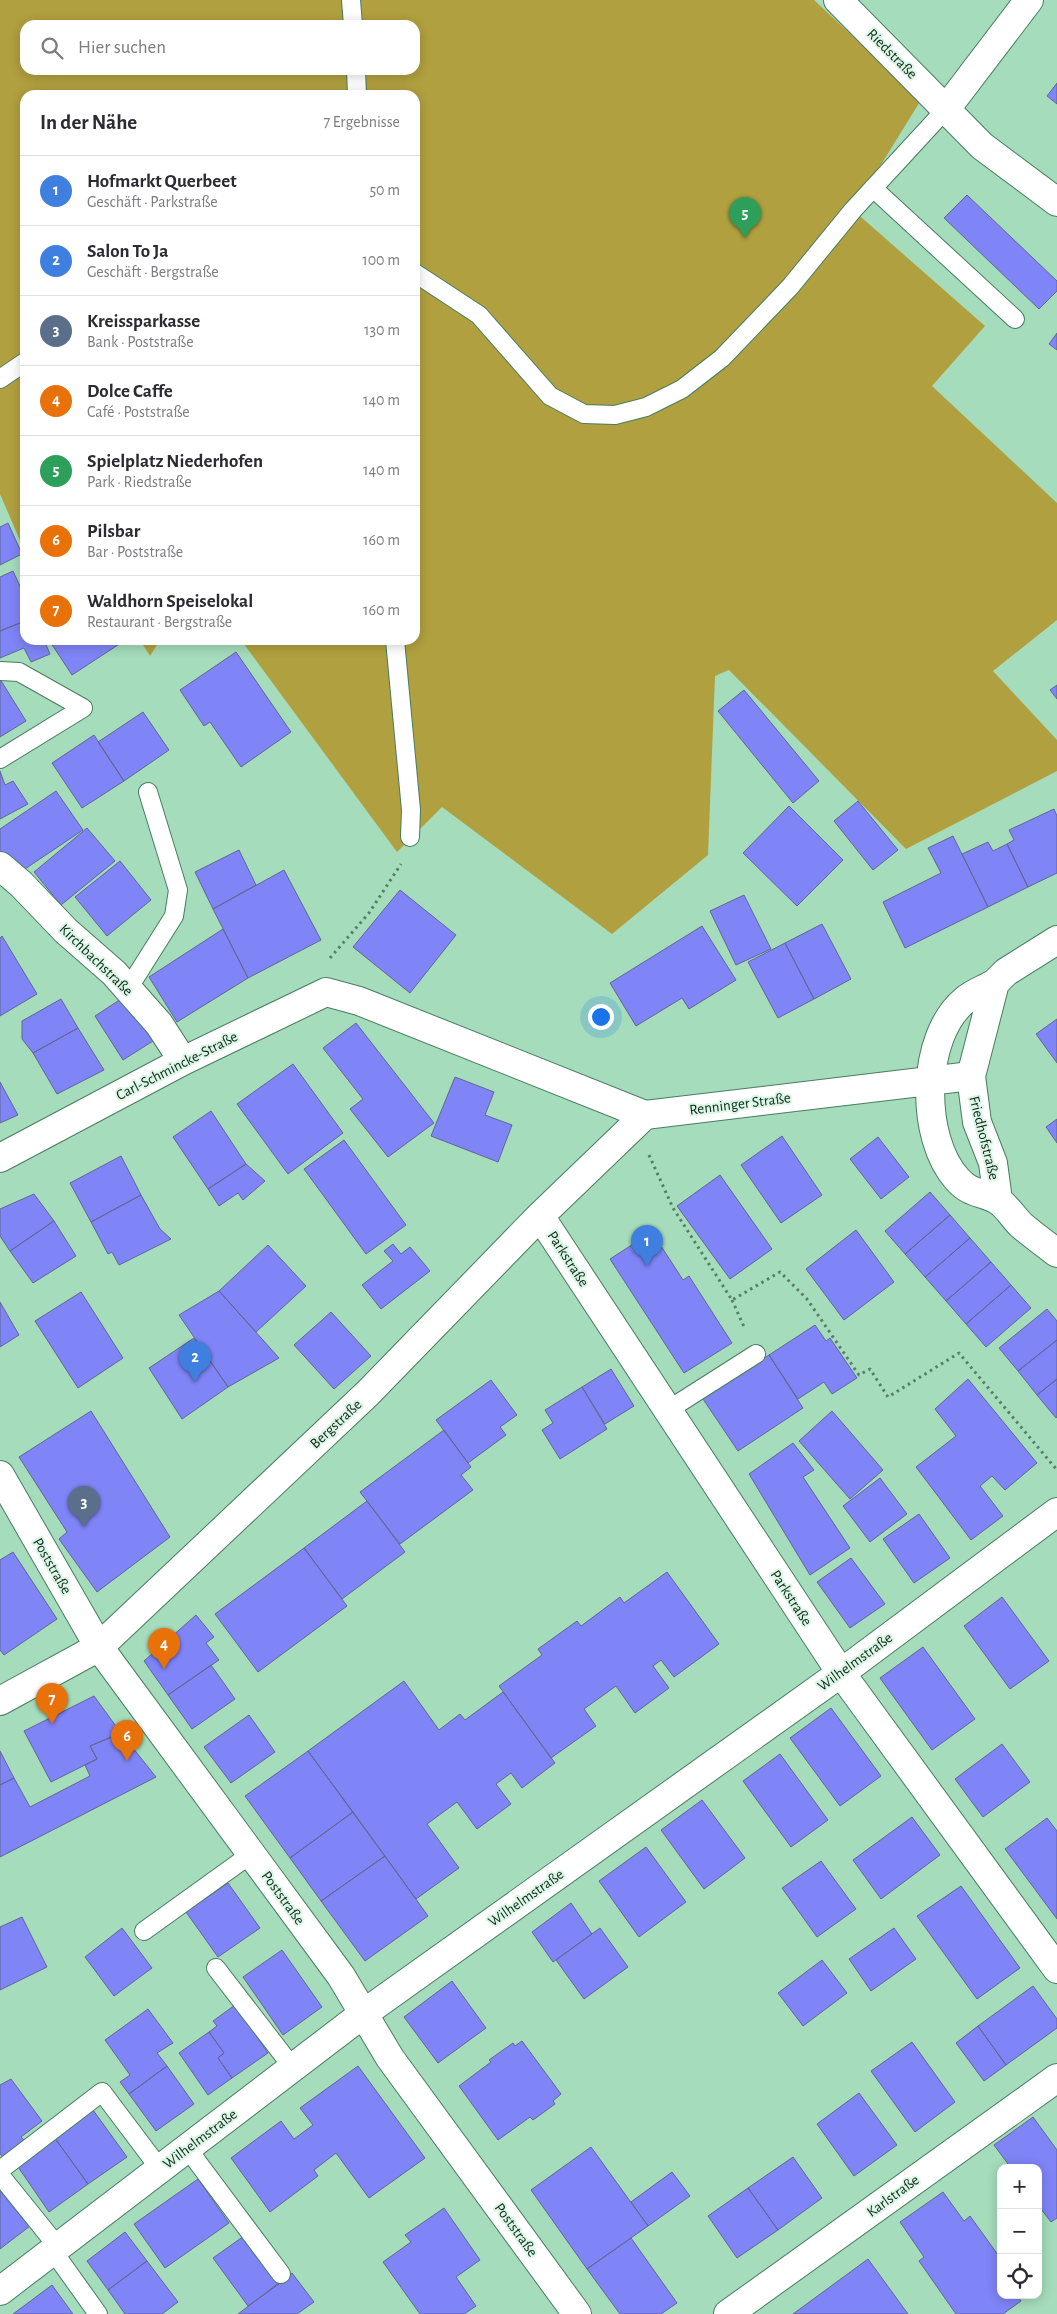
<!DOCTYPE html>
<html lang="de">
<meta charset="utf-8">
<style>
:root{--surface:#fff;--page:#f7f7f7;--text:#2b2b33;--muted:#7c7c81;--line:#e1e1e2;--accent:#b45309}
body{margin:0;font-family:"Alegreya Sans",sans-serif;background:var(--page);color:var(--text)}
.controls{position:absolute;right:15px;bottom:15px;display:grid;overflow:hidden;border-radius:10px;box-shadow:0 2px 12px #0003}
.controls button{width:45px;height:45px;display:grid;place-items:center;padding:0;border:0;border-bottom:1px solid var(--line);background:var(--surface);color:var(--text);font:25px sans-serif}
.you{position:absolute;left:600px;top:1016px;width:18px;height:18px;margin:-12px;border:4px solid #fff;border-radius:50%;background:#1a73e8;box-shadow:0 0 0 8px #1a73e833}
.badge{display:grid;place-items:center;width:32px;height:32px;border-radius:50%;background:var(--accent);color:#fff;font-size:16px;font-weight:700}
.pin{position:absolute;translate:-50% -41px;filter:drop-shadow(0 1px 2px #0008)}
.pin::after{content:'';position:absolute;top:26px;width:18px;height:15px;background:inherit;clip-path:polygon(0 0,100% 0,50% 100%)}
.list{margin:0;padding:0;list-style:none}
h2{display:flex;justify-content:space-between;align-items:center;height:65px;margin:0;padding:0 20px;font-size:21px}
h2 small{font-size:16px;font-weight:400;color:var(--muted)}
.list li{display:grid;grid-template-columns:32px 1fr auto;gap:15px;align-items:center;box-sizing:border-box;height:70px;padding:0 20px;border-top:1px solid var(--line)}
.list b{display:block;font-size:19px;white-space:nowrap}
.list p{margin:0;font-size:16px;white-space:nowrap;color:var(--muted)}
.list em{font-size:16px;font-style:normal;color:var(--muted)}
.icon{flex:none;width:28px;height:28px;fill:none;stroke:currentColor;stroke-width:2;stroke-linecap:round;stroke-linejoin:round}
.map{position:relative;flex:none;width:1057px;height:2314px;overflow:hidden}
.search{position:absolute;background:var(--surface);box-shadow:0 2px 12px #0003;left:20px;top:20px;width:400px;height:55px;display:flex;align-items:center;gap:12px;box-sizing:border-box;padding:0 18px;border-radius:15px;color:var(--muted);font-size:19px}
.panel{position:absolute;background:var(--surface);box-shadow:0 2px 12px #0003;left:20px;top:90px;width:400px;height:555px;border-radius:15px}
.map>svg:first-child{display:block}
.green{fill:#b1a03f;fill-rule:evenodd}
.building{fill:#7f84f6;stroke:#616694}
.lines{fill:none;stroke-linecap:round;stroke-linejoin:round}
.lane-casing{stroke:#487d60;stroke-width:20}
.street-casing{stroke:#487d60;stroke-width:30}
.secondary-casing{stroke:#487d60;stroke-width:30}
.path{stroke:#587e69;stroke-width:3;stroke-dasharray:2.5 4;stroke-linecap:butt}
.lane{stroke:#fff;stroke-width:18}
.street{stroke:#fff;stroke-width:28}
.secondary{stroke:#fff;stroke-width:28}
.labels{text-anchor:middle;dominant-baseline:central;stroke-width:4;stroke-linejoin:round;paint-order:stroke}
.street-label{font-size:15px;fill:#11271b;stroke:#daf6e5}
</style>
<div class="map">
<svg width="1057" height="2314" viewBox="0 0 1057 2314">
<rect width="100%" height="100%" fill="#a5dcbc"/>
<path class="green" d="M0 0H814L921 100 853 210 985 326 932 386 1057 503V620L993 671 1057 740V771L906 849 729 670 715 676 708 855 612 934 442 807 397 852 241 640H415V95H25V552L0 494ZM25 25H415V70H25Z
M140 640H160L150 656Z"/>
<path class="building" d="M1057 83V104L1047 96Z
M967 195 1057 281V291L1039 309 944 218Z
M1057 333V350L1049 344Z
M8 523 22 554 0 565V527Z
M13 571 25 597V621L0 631V577Z
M25 621V640H44L50 654 31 662 24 648 0 658V631Z
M49 640H124V641L72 675Z
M236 652 291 732 241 767 210 722 204 726 180 690Z
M0 679 26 721 0 737Z
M1057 685V699L1050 690Z
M744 690 819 781 793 803 718 711Z
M143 712 169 750 124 781 98 742Z
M94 735 124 781 82 808 52 763Z
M0 771 5 785 13 781 28 804 0 819Z
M56 791 83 830 16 875 0 852V829Z
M858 801 898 850 873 870 834 821Z
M789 806 843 860 797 906 743 853Z
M1054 809 1057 816V873L1028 887 1007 844 1014 840 1009 830Z
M87 828 115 861 61 905 34 872Z
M953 836 988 907 905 948 883 902 941 873 928 848Z
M988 842 993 851 1007 844 1028 887 988 907 962 854Z
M239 850 256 885 213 909 195 872Z
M120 861 151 900 107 936 75 897Z
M284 870 321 940 248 978 213 909Z
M400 890 456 935 410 993 353 947Z
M744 895 771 949 736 965 710 911Z
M822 924 851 979 814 999 785 943Z
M702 926 736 980 689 1009 682 998 636 1026 610 983Z
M223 929 248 978 177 1022 149 977Z
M2 936 37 994 0 1016V938Z
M785 943 814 999 778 1018 748 962Z
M124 997 153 1041 123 1060 95 1016Z
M61 999 78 1028 33 1053 22 1039V1021Z
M1057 1019V1063L1036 1034Z
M356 1023 434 1123 388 1157 350 1109 363 1099 323 1048Z
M78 1028 104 1070 57 1094 33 1053Z
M293 1064 343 1133 288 1174 237 1104Z
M455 1077 494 1092 485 1115 512 1125 498 1162 431 1136Z
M0 1082 18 1115 0 1123Z
M211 1111 246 1164 208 1189 173 1137Z
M1057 1119V1143L1046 1127Z
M782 1136 822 1195 781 1223 741 1165Z
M878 1137 909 1177 881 1199 850 1159Z
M344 1140 406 1225 366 1254 304 1169Z
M121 1156 141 1195 91 1222 70 1183Z
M246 1164 265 1181 243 1200 238 1193 219 1206 208 1189Z
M720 1175 772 1249 730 1279 677 1206Z
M930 1192 950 1215 905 1254 885 1231Z
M34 1194 54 1221 10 1251 0 1236V1209Z
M141 1195 160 1229 171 1239 119 1265 112 1252 108 1254 91 1222Z
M950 1215 970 1238 925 1277 905 1254Z
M54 1221 76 1256 33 1283 10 1251Z
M856 1230 894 1282 844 1320 806 1269Z
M652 1232 683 1280 689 1276 732 1343 684 1373 610 1259Z
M970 1238 991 1262 946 1301 925 1277Z
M393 1244 401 1254 410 1247 430 1271 381 1309 362 1285 393 1261 384 1251Z
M268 1245 306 1286 256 1332 219 1291Z
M991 1262 1011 1285 966 1324 946 1301Z
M1011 1285 1031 1308 986 1347 966 1324Z
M219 1291 279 1358 228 1387 179 1315Z
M81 1292 123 1358 78 1388 35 1321Z
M0 1302 19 1335 0 1347Z
M1047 1309 1057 1321V1340L1018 1371 999 1348Z
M331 1312 371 1356 334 1389 294 1345Z
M815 1325 826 1341 830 1338 857 1378 832 1394 824 1382 798 1399 769 1355Z
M194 1338 228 1387 182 1419 149 1368Z
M1057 1340V1379L1037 1395 1018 1371Z
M769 1355 803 1408 738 1451 703 1399Z
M611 1369 634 1406 605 1424 582 1387Z
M968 1379 1037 1463 1005 1490 992 1476 980 1486 1003 1516 971 1540 916 1467 956 1436 935 1409Z
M1057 1379V1417L1056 1418 1037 1395Z
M491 1380 517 1415 500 1427 506 1435 468 1463 436 1420Z
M582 1387 607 1429 560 1459 542 1430 553 1423 545 1410Z
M91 1411 170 1537 97 1592 59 1539 67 1532 19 1457Z
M832 1411 883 1470 850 1499 799 1441Z
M444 1430 471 1467 461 1475 473 1490 400 1544 360 1492Z
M793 1443 814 1470 803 1477 850 1548 810 1575 749 1474Z
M880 1478 907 1514 870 1542 843 1506Z
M367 1501 405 1552 342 1599 304 1548Z
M919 1514 950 1558 914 1583 883 1539Z
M304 1548 347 1606 258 1672 215 1614Z
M13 1552 57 1619 4 1655 0 1650V1560Z
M851 1558 885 1604 850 1628 817 1582Z
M667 1572 719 1644 674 1677 661 1660 653 1666 669 1688 635 1713 616 1686 584 1709 596 1726 551 1758 499 1686 542 1655 538 1649 577 1621 581 1626 620 1597 624 1603Z
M1002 1597 1049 1661 1010 1689 964 1626Z
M196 1615 214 1637 206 1643 219 1660 168 1695 144 1661Z
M923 1647 975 1719 932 1750 880 1678Z
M211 1665 235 1699 192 1729 168 1695Z
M404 1681 439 1730 460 1714 465 1720 503 1692 555 1763 522 1788 511 1773 496 1784 511 1804 477 1829 457 1802 427 1824 459 1868 416 1899 308 1751Z
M94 1696 121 1733 90 1746 97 1759 51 1782 24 1731Z
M831 1708 881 1776 840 1806 790 1738Z
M249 1715 275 1752 231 1783 204 1747Z
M121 1733 156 1777 0 1857V1785L14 1778 30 1807 90 1776 85 1765 97 1759 90 1746Z
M1002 1744 1030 1782 983 1817 955 1779Z
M0 1751 14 1778 0 1785Z
M308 1751 353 1812 290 1858 245 1796Z
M780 1754 828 1820 791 1847 743 1781Z
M702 1800 745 1858 704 1889 661 1830Z
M353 1812 385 1856 321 1901 290 1858Z
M912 1817 940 1855 881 1899 853 1860Z
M1047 1818 1057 1831V1919L1005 1849Z
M646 1847 686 1902 639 1937 599 1881Z
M385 1856 428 1916 365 1961 321 1901Z
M821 1861 856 1909 817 1937 782 1888Z
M228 1883 260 1928 218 1957 186 1912Z
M961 1886 1020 1968 977 1999 917 1916Z
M571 1903 592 1934 553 1962 532 1932Z
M22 1917 47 1967 0 1990V1927Z
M122 1928 152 1968 114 1996 85 1957Z
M600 1928 628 1967 584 1999 556 1960Z
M894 1928 916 1959 871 1991 849 1959Z
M282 1950 322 2007 283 2035 243 1977Z
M822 1960 847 1993 803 2026 778 1993Z
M452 1981 486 2028 438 2063 404 2017Z
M1033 1986 1057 2019V2028L1006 2065 978 2026Z
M235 2005 268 2053 232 2078 218 2058 224 2053 209 2032 217 2026 213 2021Z
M148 2009 173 2043 157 2053 167 2066 129 2094 120 2082 130 2075 105 2040Z
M978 2026 1006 2065 984 2081 956 2043Z
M209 2032 224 2053 218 2058 232 2078 208 2095 179 2053Z
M522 2041 561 2094 553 2101 555 2104 533 2120 530 2117 498 2140 459 2086 491 2062 489 2060 513 2043 515 2046Z
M912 2042 955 2102 915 2132 871 2071Z
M167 2066 194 2104 156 2131 129 2094Z
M358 2066 425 2158 369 2198 336 2153 314 2170 318 2176 270 2212 231 2158 281 2121 294 2139 313 2125 300 2108Z
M11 2079 42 2121 21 2137 25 2141 3 2157 0 2154V2085Z
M859 2093 897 2145 854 2176 817 2124Z
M93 2110 127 2157 88 2184 54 2137Z
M1033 2117 1057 2150V2218L1051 2222 1038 2205V2168H1011L994 2145Z
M54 2137 88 2184 49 2212 16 2164Z
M591 2147 648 2226 587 2269 531 2190Z
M793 2157 822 2198 778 2230 748 2188Z
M672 2172 690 2196 648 2226 631 2202Z
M198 2179 229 2223 165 2268 134 2224Z
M0 2186 30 2226 0 2249Z
M748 2188 778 2230 737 2258 708 2216Z
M943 2192 964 2221 970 2216 1001 2259V2295H1017L1021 2301 1003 2314H956L919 2261 924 2257 900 2222Z
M444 2208 480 2260 456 2277 476 2306 464 2314H420L383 2262 411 2242 405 2235Z
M125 2232 147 2261 108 2290 87 2261Z
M244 2236 279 2284 248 2306 213 2258Z
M631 2238 677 2303 661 2314H620L587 2269Z
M868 2259 908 2314H793Z
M147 2261 178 2302 162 2314H125L108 2290Z
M292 2273 314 2302 297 2314H238Z
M52 2285 73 2314H13Z"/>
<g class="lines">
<defs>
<path id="lane" d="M351 0 353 25
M356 70 357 95
M873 188 1015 319
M415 273 479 315 550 396 584 414 615 415 646 407 682 389 722 358 790 287 853 210 946 109
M0 379 25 362
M395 640 411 810 410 837
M0 671 19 672 83 708 0 759
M128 989 174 916 178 890 148 792
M668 1410 756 1354
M144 1931 251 1854
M216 1968 293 2068
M187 2148 281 2274
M0 2170 102 2092 160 2169
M0 2175 58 2247
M53 2251 98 2314"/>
<path id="street" d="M838 0 982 146 1057 202
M946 109 1029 0
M0 866 21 884 66 931 114 973 159 1024 183 1061
M0 1158 183 1061 326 992 359 1001 645 1115 971 1076
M540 1216 841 1673 1057 1969
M0 1475 99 1647 341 1976 390 2058 577 2314
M0 1701 99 1647 368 1393 540 1216 645 1115
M0 2291 363 2014 841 1673 1057 1512
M728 2314 1057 2078"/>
<path id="secondary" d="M995 983C985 989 973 993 965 1000 920 1037 920 1138 957 1179 971 1195 982 1191 997 1200 1006 1205 1013 1217 1021 1225 1033 1235 1045 1244 1057 1253
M998 1200 993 1163 977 1122 971 1076 995 983 1006 972 1057 940"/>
</defs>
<use href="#lane" class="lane-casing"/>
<use href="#street" class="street-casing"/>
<use href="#secondary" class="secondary-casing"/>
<path class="path" d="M330 958 369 913 401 864
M649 1155 673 1208 732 1300 780 1272 807 1299 859 1375 870 1369 888 1397 959 1353 1057 1470
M732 1300 745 1329"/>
<use href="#lane" class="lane"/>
<use href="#street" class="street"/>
<use href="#secondary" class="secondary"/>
</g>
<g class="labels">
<g class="street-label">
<text transform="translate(892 54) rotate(45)">Riedstraße</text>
<text transform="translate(96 960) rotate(44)">Kirchbachstraße</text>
<text transform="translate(177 1066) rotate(-27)">Carl-Schmincke-Straße</text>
<text transform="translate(740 1104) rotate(-7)">Renninger Straße</text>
<text transform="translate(984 1138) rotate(76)">Friedhofstraße</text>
<text transform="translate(568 1259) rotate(57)">Parkstraße</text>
<text transform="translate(336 1424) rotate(-43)">Bergstraße</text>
<text transform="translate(52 1566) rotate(60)">Poststraße</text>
<text transform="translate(791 1598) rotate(57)">Parkstraße</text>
<text transform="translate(855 1662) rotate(-36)">Wilhelmstraße</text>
<text transform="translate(283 1898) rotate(54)">Poststraße</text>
<text transform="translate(526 1898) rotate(-35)">Wilhelmstraße</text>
<text transform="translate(200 2139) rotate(-37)">Wilhelmstraße</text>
<text transform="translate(893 2196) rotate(-36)">Karlstraße</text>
<text transform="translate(516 2230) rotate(54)">Poststraße</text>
</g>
</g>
</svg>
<div class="controls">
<button>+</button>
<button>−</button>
<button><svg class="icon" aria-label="locate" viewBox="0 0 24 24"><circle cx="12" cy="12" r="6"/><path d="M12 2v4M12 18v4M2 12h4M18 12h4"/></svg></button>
</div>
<div class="you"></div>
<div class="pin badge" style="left:647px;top:1266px;background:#3f7fe0">1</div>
<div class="pin badge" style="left:195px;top:1382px;background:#3f7fe0">2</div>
<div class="pin badge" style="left:84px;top:1527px;background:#5c6f8a">3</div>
<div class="pin badge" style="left:164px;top:1669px;background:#e8710a">4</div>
<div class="pin badge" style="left:745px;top:238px;background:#2e9e5b">5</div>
<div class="pin badge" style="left:127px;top:1761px;background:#e8710a">6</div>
<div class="pin badge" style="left:52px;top:1724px;background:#e8710a">7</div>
<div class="search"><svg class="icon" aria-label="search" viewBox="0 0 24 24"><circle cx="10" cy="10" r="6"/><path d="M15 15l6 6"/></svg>Hier suchen</div>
<section class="panel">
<h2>In der Nähe<small>7 Ergebnisse</small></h2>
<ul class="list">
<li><span class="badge" style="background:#3f7fe0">1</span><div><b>Hofmarkt Querbeet</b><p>Geschäft · Parkstraße</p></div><em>50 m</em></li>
<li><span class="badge" style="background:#3f7fe0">2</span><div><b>Salon To Ja</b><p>Geschäft · Bergstraße</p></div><em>100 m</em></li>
<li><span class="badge" style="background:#5c6f8a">3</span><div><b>Kreissparkasse</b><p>Bank · Poststraße</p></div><em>130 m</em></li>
<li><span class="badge" style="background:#e8710a">4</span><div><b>Dolce Caffe</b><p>Café · Poststraße</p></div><em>140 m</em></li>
<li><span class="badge" style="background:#2e9e5b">5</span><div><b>Spielplatz Niederhofen</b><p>Park · Riedstraße</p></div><em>140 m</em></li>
<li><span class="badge" style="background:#e8710a">6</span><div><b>Pilsbar</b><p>Bar · Poststraße</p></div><em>160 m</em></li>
<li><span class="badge" style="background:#e8710a">7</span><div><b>Waldhorn Speiselokal</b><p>Restaurant · Bergstraße</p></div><em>160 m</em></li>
</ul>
</section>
</div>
